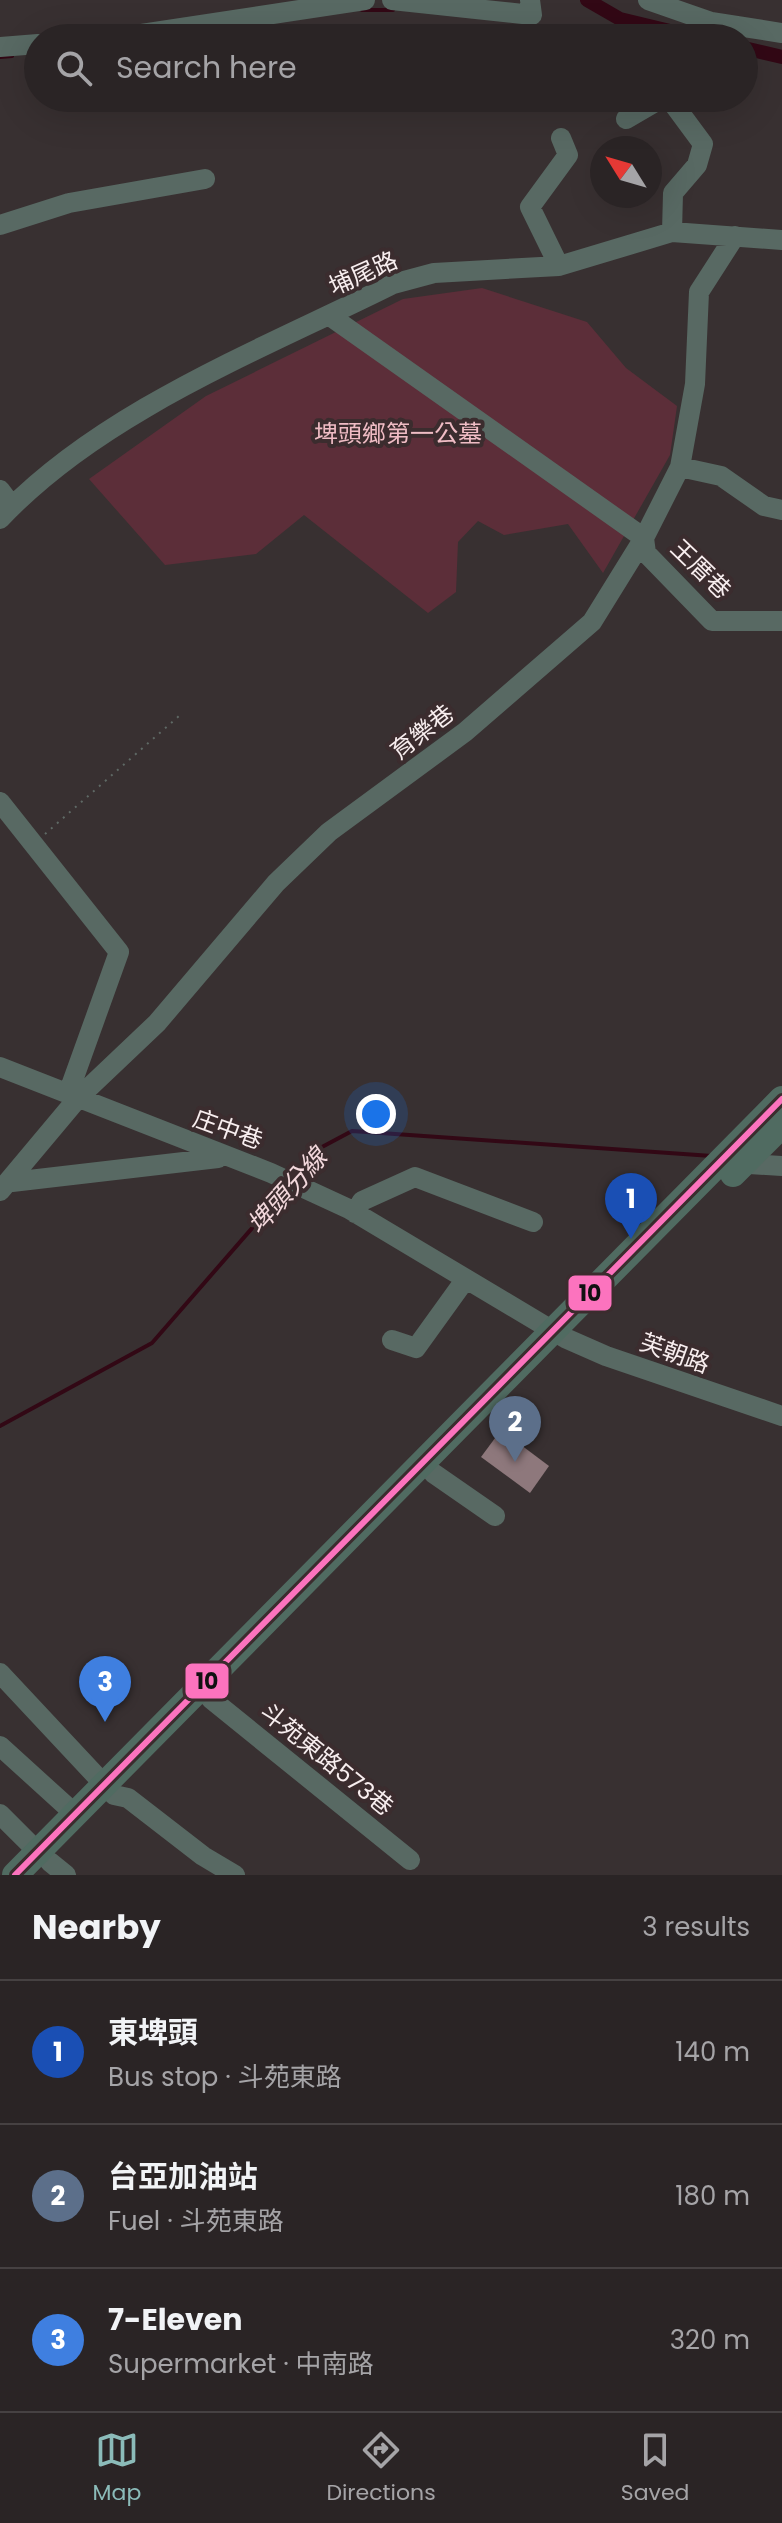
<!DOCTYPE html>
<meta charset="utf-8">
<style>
:root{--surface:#2a2425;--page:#322c2d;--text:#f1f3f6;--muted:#a5a4a7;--line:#464142;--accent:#8bbbb9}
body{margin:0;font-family:Poppins,"Noto Sans TC",sans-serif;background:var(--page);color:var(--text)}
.compass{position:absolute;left:590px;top:136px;width:72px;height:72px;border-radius:50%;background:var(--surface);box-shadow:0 8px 32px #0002;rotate:307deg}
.you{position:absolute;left:376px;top:1114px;width:28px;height:28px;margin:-20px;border:6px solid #fff;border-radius:50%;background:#1a73e8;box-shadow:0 0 0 12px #1a73e833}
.badge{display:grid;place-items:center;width:52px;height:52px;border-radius:50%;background:var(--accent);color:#fff;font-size:26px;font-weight:700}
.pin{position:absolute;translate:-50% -66px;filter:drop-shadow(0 2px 4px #0008)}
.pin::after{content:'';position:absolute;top:42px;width:28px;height:24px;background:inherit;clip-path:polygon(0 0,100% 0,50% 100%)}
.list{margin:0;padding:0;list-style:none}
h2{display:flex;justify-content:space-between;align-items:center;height:104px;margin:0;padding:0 32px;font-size:34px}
h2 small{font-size:26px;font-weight:400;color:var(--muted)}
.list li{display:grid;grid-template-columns:52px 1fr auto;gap:24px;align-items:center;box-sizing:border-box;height:144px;padding:0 32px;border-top:2px solid var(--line)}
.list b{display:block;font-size:30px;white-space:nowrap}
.list p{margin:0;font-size:26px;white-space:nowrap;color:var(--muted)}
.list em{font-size:26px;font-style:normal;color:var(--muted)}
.icon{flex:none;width:44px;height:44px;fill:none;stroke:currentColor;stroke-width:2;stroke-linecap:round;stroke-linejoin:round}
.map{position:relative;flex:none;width:782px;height:1875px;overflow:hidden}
.search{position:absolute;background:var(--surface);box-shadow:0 8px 32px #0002;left:24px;right:24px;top:24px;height:88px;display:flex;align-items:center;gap:20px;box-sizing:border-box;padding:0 28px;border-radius:44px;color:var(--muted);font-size:30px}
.sheet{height:536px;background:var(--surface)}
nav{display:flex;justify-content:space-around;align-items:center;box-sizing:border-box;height:112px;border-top:2px solid var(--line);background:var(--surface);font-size:22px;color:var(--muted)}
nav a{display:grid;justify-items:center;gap:4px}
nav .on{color:var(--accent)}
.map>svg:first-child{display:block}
.green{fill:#5c2e39}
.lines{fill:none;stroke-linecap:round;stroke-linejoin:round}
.stream{stroke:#320815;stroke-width:4}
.canal{stroke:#320815;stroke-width:14}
.building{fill:#8e787c}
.path{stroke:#5f6965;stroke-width:2;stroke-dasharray:2 6;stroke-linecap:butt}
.minor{stroke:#586963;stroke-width:20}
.major{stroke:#506b61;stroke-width:26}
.bus-1-casing{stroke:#3b2c2e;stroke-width:12}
.bus-1{stroke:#fc73be;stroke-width:6}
.labels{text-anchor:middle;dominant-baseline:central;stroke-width:8;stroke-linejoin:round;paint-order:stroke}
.street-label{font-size:24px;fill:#f8eeef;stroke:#3b2c2e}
.park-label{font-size:24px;fill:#efbcc4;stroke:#3b2c2e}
.water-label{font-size:26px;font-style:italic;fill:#f3d8dc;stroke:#3b2c2e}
.line-badge{stroke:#3b2c2e;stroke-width:3}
.pale-badge-label{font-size:22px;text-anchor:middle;font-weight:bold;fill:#111}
</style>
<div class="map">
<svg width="782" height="1875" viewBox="0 0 782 1875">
<rect width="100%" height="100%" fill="#383031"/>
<path class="green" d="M482 288 587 322 626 368 677 406 670 455 603 573 568 524 504 535 478 521 458 542 456 592 428 613 304 515 256 554 165 565 89 479 206 396 403 299Z"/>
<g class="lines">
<path class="stream" d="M362 10H393
M0 57 12 56
M296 1178 322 1147 352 1131 712 1156
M0 1426 152 1343 287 1188"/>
<path class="canal" d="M587 0 620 19 699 38
M744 48 782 57"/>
</g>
<path class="building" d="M501 1430 549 1466 530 1493 481 1457Z"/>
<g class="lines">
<path class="path" d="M45 834 179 716"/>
<path class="minor" d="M392 0 532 15 530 0
M648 0 711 22 782 33
M115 38 365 0
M0 47 38 44
M669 98 703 144 697 165 673 193 672 232
M626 119 662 98
M0 225 69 203 205 179
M559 266 530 207 568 155 561 138
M330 316 644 538 646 553 712 621H782
M680 467 721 476 764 506 782 510
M0 490 12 506
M0 519C101 411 263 349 393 284L434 273 559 266 672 232 782 240
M0 802 119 952 68 1094
M0 1067 271 1173 349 1209 565 1338 606 1356 782 1416
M734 1163 782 1166
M12 1182 218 1158
M0 1191 78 1098 157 1023 276 883 329 832 465 732 592 622 644 538 680 467 695 384 699 292 735 236
M355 1213 362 1201 415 1177 533 1222
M392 1340 416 1348 465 1280
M433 1473 495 1516
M0 1673 114 1795 128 1798 203 1856 235 1875
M211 1699 410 1860
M0 1746 75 1814
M0 1814 38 1852
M50 1862 66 1875"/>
<path class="major" d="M733 1174 782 1125
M15 1875 782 1099"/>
<defs>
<path id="bus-1" d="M15 1875 782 1099"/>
</defs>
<use href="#bus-1" class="bus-1-casing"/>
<use href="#bus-1" class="bus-1"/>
</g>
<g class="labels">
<g class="street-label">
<text transform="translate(363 273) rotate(-24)">埔尾路</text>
<text transform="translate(701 569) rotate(44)">王厝巷</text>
<text transform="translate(422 732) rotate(-38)">育樂巷</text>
<text transform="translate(228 1129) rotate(20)">庄中巷</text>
<text transform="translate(675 1353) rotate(20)">芙朝路</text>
<text transform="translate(327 1759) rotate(39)">斗苑東路573巷</text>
</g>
<g class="park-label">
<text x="398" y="433">埤頭鄉第一公墓</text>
</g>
<g class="water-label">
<text transform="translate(287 1191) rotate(-48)">埤頭分線</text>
</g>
</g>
<g class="line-badge">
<rect x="567" y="1274" width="46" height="38" rx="8" fill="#fc73be"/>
<rect x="184" y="1662" width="46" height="38" rx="8" fill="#fc73be"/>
</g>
<g class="pale-badge-label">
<text x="590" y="1301">10</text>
<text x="207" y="1689">10</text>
</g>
</svg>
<svg class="compass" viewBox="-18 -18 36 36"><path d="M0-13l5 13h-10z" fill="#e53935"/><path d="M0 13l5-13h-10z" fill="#a5a4a7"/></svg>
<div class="you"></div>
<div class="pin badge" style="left:631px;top:1239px;background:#1a4fb4">1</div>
<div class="pin badge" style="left:515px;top:1462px;background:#5c6f8a">2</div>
<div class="pin badge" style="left:105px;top:1722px;background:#3f7fe0">3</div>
<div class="search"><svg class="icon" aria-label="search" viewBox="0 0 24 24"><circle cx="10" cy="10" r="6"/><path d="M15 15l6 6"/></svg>Search here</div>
</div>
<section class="sheet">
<h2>Nearby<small>3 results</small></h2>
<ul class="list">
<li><span class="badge" style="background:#1a4fb4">1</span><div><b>東埤頭</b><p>Bus stop · 斗苑東路</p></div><em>140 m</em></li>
<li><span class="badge" style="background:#5c6f8a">2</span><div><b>台亞加油站</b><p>Fuel · 斗苑東路</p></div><em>180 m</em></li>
<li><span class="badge" style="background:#3f7fe0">3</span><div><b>7-Eleven</b><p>Supermarket · 中南路</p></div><em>320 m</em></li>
</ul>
</section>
<nav>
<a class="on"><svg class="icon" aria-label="map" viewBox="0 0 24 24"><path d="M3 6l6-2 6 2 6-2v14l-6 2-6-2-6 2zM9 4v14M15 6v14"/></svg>Map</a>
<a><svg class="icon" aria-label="directions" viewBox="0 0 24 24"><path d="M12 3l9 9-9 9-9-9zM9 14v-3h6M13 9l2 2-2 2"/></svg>Directions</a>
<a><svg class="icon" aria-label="saved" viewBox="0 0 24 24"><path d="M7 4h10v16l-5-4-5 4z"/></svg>Saved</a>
</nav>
